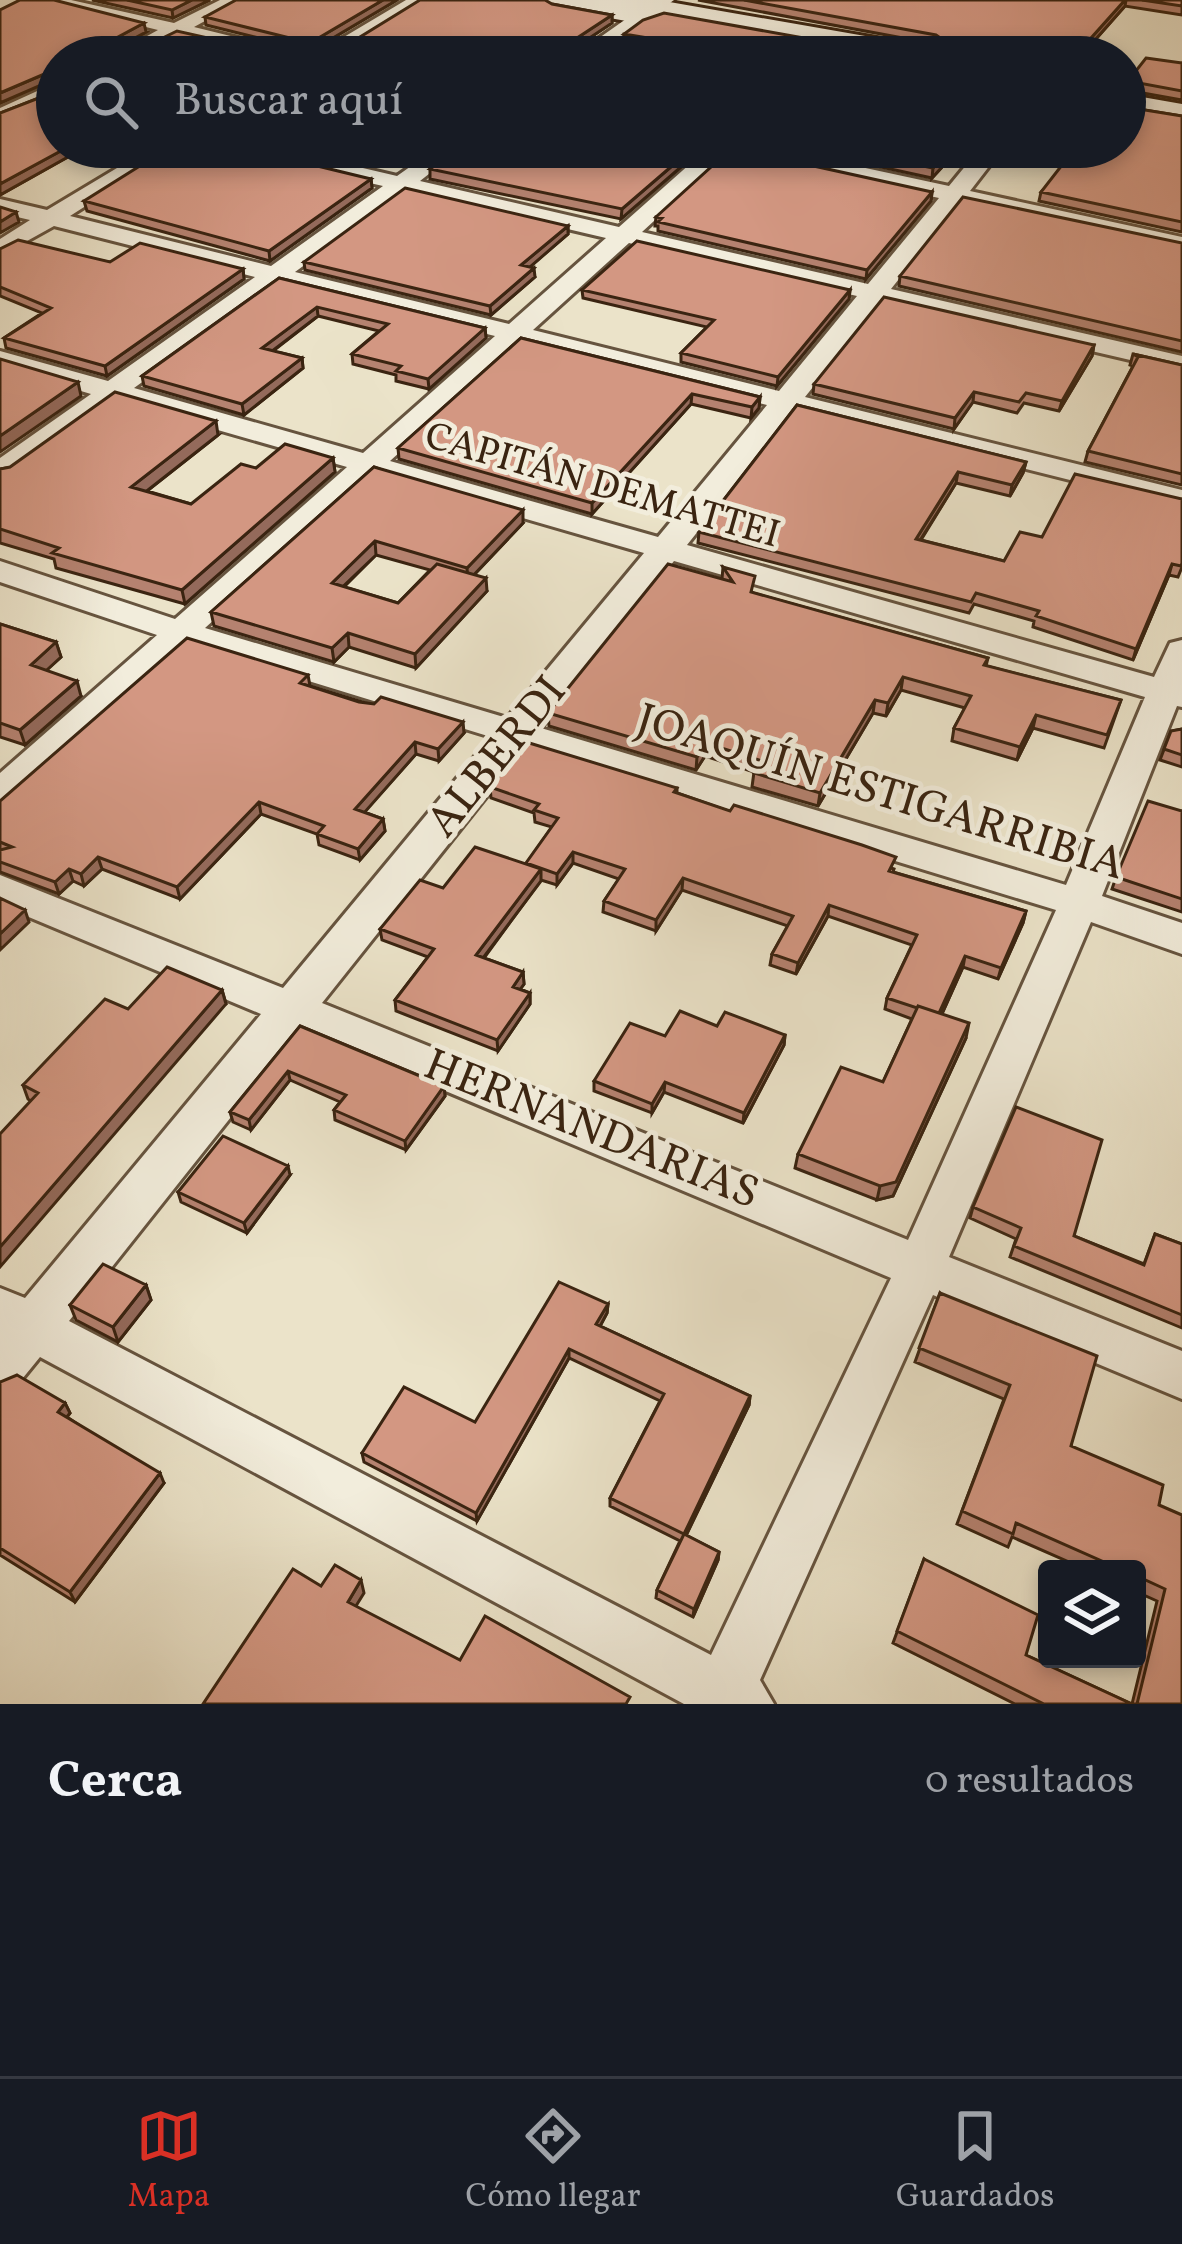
<!DOCTYPE html>
<html lang="es">
<meta charset="utf-8">
<style>
:root{--surface:#171b24;--page:#20242c;--text:#f1f3f6;--muted:#9ea1a6;--line:#363941;--accent:#d93025}
body{margin:0;font-family:Vollkorn,serif;background:var(--page);color:var(--text)}
.controls{position:absolute;right:36px;bottom:36px;display:grid;overflow:hidden;border-radius:12px;box-shadow:0 6px 18px #0003}
.controls button{width:108px;height:108px;display:grid;place-items:center;padding:0;border:0;border-bottom:3px solid var(--line);background:var(--surface);color:var(--text);font:60px sans-serif}
.list{margin:0;padding:0;list-style:none}
h2{display:flex;justify-content:space-between;align-items:center;height:156px;margin:0;padding:0 48px;font-size:51px}
h2 small{font-size:39px;font-weight:400;color:var(--muted)}
.icon{flex:none;width:66px;height:66px;fill:none;stroke:currentColor;stroke-width:2;stroke-linecap:round;stroke-linejoin:round}
.map{position:relative;flex:none;width:1182px;height:1704px;overflow:hidden}
.search{position:absolute;background:var(--surface);box-shadow:0 6px 18px #0003;left:36px;right:36px;top:36px;height:132px;display:flex;align-items:center;gap:30px;box-sizing:border-box;padding:0 42px;border-radius:66px;color:var(--muted);font-size:45px}
.sheet{height:372px;background:var(--surface)}
nav{display:flex;justify-content:space-around;align-items:center;box-sizing:border-box;height:168px;border-top:3px solid var(--line);background:var(--surface);font-size:33px;color:var(--muted)}
nav a{display:grid;justify-items:center;gap:6px}
nav .on{color:var(--accent)}
.map>svg:first-child{display:block}
.lines{fill:none;stroke-linecap:round;stroke-linejoin:round}
.minor-casing{stroke:#66543f;stroke-width:6}
.secondary-casing{stroke:#3a2411;stroke-width:6}
.minor{fill:#f2eddc;fill-rule:evenodd}
.secondary{fill:#f2eddc;fill-rule:evenodd}
.wall{fill:#b58270;stroke:#3a2411;stroke-width:3;fill-rule:evenodd}
.shaded-wall{fill:#946a5b;stroke:#3a2411;stroke-width:3}
.building{fill:#d39782;stroke:#3a2411;stroke-width:3}
.labels{text-anchor:middle;dominant-baseline:central;stroke-width:10;stroke-linejoin:round;paint-order:stroke}
.far-street-label{font-size:39px;fill:#3a2411;stroke:#f2eddc}
.street-label{font-size:45px;fill:#3a2411;stroke:#f2eddc}
</style>
<div class="map">
<svg width="1182" height="1704" viewBox="0 0 1182 1704">
<rect width="100%" height="100%" fill="#ebe3c9"/>
<filter id="stains"><feTurbulence type="fractalNoise" baseFrequency=".00167" numOctaves="4"/><feColorMatrix values="0 0 0 0 .2 0 0 0 0 .09 0 0 0 0 .02 0 0 0 .5 -.17"/></filter>
<radialGradient id="worn" r=".72"><stop offset=".6" stop-color="#630" stop-opacity="0"/><stop offset="1" stop-color="#630" stop-opacity=".3"/></radialGradient>
<g class="lines">
<defs>
<path id="minor" d="M37 0H71L174 23 220 0H243L194 27 312 56 406 0H428L335 57H277L178 35 134 57H109L158 30Z
M653 0H674L595 57H572Z
M57 82V96L0 122V108Z
M152 147H178L70 216 271 266 383 186 236 152 233 147H273L397 176 438 147H463L420 181 619 227 709 147H768L949 186 981 147H1004L970 191 1182 237V251L960 202 891 289 1182 356V372L881 302 805 397 1182 490V508L794 411 687 545 1154 677 1170 643 1182 640V707L1177 706 1102 896 1182 923V954L1091 922 949 1257 1182 1351V1399L933 1295 760 1680 774 1704H684L40 1357 18 1384 0 1391V1288L25 1298 261 1014 0 905V875L283 988 491 737 188 644 13 803 0 807V773L157 635 0 582V561L175 619 347 467 117 401 11 478 0 481V458L91 394 0 367V351L108 381 255 277 54 226 0 256V239L30 220 0 213V199L47 210ZM730 151 738 154 939 198 868 284 642 232ZM405 191 606 238 509 324 295 272ZM629 243 857 296 779 391 533 330ZM279 283 495 336 363 453 134 388ZM520 343 767 405 658 537 390 461ZM374 475 644 553 507 718 205 628ZM674 561 1145 697 1066 885 541 728ZM525 748 1056 910 908 1240 322 1003ZM300 1030 891 1278 711 1655 69 1321Z"/>
<path id="secondary" d="M540 0H658L934 48 948 57H886L663 17 649 25 553 8Z
M1125 94 1182 104V122L1125 112Z"/>
</defs>
<use href="#minor" class="minor-casing"/>
<use href="#secondary" class="secondary-casing"/>
<use href="#minor" class="minor"/>
<use href="#secondary" class="secondary"/>
</g>
<path class="wall" d="M92 0H210L173 18Z
M397 0 311 51 206 25 205 17Z
M698 0H1182V15L1125 6 1080 57H688L692 54 623 42 624 34 815 49 811 52 948 53 935 44Z
M552 4 612 15V23L561 57H57V147H143L118 162 75 153 0 195V113L57 91 56 78 0 103V10L146 32 107 53H334Z
M1182 63V100L1126 90 1128 81Z
M1126 107 1182 116V232L1039 201 1041 192Z
M293 147H363L344 159Z
M461 147H704L621 219 430 179V169Z
M789 147H895L942 167 932 178Z
M371 179 372 188 270 261 87 211 84 201Z
M932 192 931 201 866 279 658 231V226H655L656 217Z
M568 226V234L529 267 535 277 491 315 305 270 304 262Z
M1182 244V352L899 286 900 276Z
M0 249 110 262 243 269 244 279 107 376 6 348 4 338 42 313 0 296Z
M279 278 485 328 486 338 429 389 396 381V375L353 364 352 354 379 331 318 316 273 351 302 358 303 368 244 415 144 386 142 376Z
M582 290H850L849 299 777 386 681 362V353L707 327 583 298Z
M521 338 760 397 759 408 751 418 691 404 592 514 399 459 398 448Z
M1094 345 1092 356 1059 411 1024 403 1017 413 973 402 954 429 813 394 814 384Z
M1133 354 1182 365V485L1085 462 1088 451 1133 366 1130 365Z
M797 405 1026 462 1023 473 1010 496 956 483 921 540 1004 561 1042 537 1182 499V567L1178 577 1169 575 1133 660 1033 627 1034 621 974 604 969 613 698 543 699 532Z
M218 435 147 491 191 504 256 468 333 458 335 472 185 604 56 568 54 559 0 543V469Z
M374 467 523 523 474 575 487 591 416 668 349 647 334 662 214 626 211 612ZM376 555 430 570 398 603 344 587Z
M723 567 753 593 988 658 986 666 1121 700 1104 748 1033 728 1017 760 952 741 954 728 965 708 901 690 886 716 873 713 818 806 752 787 754 772 705 756 696 770 549 726 548 713 722 579Z
M0 624 56 642 61 657 46 670 81 696 25 745 0 737Z
M308 675 310 686 464 733 439 761 416 754 364 812 383 819 385 831 360 860 319 845 317 834 261 814 180 899 102 869 84 886 73 881 59 894 0 872V801Z
M1182 729V767L1160 760 1171 731Z
M490 787 677 788V793L894 869 893 872 1026 911 1023 923 998 979 963 967 942 1014 966 1038 893 1196 877 1200 795 1168 798 1154 883 1082 912 1019 885 1009 887 998 912 945 828 916 796 974 770 965 772 954 788 926 682 890 656 931 603 912 604 901 619 879 573 863 557 885 541 880 484 958 523 972 524 984 520 989 530 993V1004L498 1051 396 1011 395 1000 428 957 382 940 380 929 443 888 526 864 552 827 535 822 534 813 491 798Z
M1182 811V912L1112 889 1116 877Z
M222 990 226 1004 31 1101 28 1099 23 1085 128 1009Z
M300 1026 444 1086 445 1096 406 1150 335 1120 334 1110 340 1102 290 1080 251 1130 233 1122 230 1112Z
M717 1026 785 1035 784 1045 743 1123 664 1092 652 1113 594 1091V1081L665 1036Z
M290 1175 247 1233 181 1202 178 1192Z
M973 1207 1074 1236 1144 1264 1155 1234 1182 1244V1328L1010 1257 1016 1239 970 1218Z
M146 1285 151 1300 118 1342 76 1320 70 1305Z
M940 1293 1071 1446 1159 1505 1182 1704H1015L893 1643 924 1559 1026 1655 1132 1704 1157 1601 1137 1592V1569H1085L1012 1537 1008 1547 957 1524 1004 1399 915 1362Z
M608 1304 607 1313 600 1326 750 1396 749 1405 686 1535 719 1552 718 1560 693 1617 656 1598 657 1590 680 1541 610 1506V1498L660 1401 569 1358 477 1521 364 1462 362 1453 475 1422Z
M0 1382 65 1403 70 1413 67 1417 164 1483 75 1602 0 1555Z"/>
<path class="shaded-wall" d="M192 0H210L173 18 172 10Z
M383 0H397L311 51 310 43Z
M1125 0H1126L1125 6 1080 57H1074Z
M612 15V23L561 57H548Z
M144 23 146 32 107 53 105 44Z
M56 69 57 78 0 103V93Z
M68 147H74L75 153 0 195V184Z
M126 147H143L118 162 116 153Z
M347 147H363L344 159 343 150Z
M694 147H704L621 219 622 209Z
M943 157 942 167 932 178 933 168Z
M371 179 372 188 270 261 269 251Z
M932 192 931 201 866 279 867 270Z
M16 212 19 222 0 233V222Z
M568 226V234L522 274 521 265Z
M534 268 535 277 491 315 490 306Z
M243 269 244 279 107 376 105 366Z
M850 290 849 299 777 386 778 377Z
M317 307 318 316 263 358 262 348Z
M485 328 486 338 429 389 428 379Z
M1094 345 1092 356 1059 411 1062 401Z
M302 358 303 368 244 415 242 404Z
M78 382 81 396 0 452V436Z
M974 392 973 402 954 429 955 418Z
M692 394 691 404 592 514V503Z
M760 397 759 408 751 418 752 407Z
M216 421 218 435 134 501 131 487Z
M333 458 335 472 185 604 182 590Z
M1026 462 1023 473 1010 496 1012 485Z
M958 472 956 483 914 550 916 539Z
M523 510V523L468 581 467 568Z
M375 541 376 555 333 596 332 583Z
M1172 564 1169 575 1133 660 1136 649Z
M486 578 487 591 416 668 415 654Z
M348 633 349 647 334 662 332 648Z
M56 642 61 657 36 680 31 665Z
M903 677 901 690 886 716 888 703Z
M77 681 81 696 25 745 20 730Z
M875 700 873 713 818 806 820 793Z
M1036 715 1033 728 1017 760 1020 747Z
M463 722 464 733 439 761 438 749Z
M415 742 416 754 357 821 355 809Z
M706 743 705 756 696 770 697 757Z
M259 802 261 814 180 899 177 887Z
M383 819 385 831 360 860 358 849Z
M573 852V863L557 885V874Z
M98 857 102 869 84 886 81 874Z
M69 869 73 881 59 894 55 882Z
M541 869V881L477 966 476 955Z
M683 878 682 890 656 931V920Z
M829 905 828 916 796 974 798 963Z
M25 910 29 922 0 950V934Z
M1026 911 1023 923 998 979 1001 968Z
M965 956 963 967 936 1027 938 1016Z
M523 972 524 984 514 998 513 987Z
M222 990 226 1004 0 1267V1247Z
M530 993V1004L498 1051 497 1040Z
M969 1023 966 1038 893 1196 877 1200 880 1186Z
M785 1035 784 1045 743 1123 744 1113Z
M288 1071 290 1080 251 1130 249 1120Z
M665 1082 664 1092 652 1113V1104Z
M444 1086 445 1096 406 1150 405 1141Z
M288 1166 290 1175 247 1233 244 1223Z
M146 1285 151 1300 118 1342 113 1327Z
M608 1304 607 1313 596 1334V1324Z
M569 1349V1358L477 1521 476 1513Z
M750 1396 749 1405 683 1542 684 1534Z
M65 1403 70 1413 63 1422 58 1412Z
M160 1473 164 1483 75 1602 70 1592Z
M719 1552 718 1560 693 1617 694 1609Z
M361 1580 364 1593 351 1614 348 1602Z"/>
<path class="building" d="M20 0H54L144 23 105 44 107 53 134 52 177 31 275 53H334L420 0H545L552 4 612 15 548 57H57V147H68L0 184V113L57 91 56 69 0 93V10Z
M127 0H192L172 10Z
M236 0H383L310 43 205 17Z
M744 0H1125L1074 57H688L701 47 624 34 643 20 664 13 815 40 807 48 812 53H834L843 45 887 53H949L954 48 936 35Z
M1142 0H1182V6Z
M1146 58 1182 63V91L1128 81Z
M1125 101 1126 107 1182 116V222L1041 192 1076 147H1125Z
M88 147H126L116 153Z
M170 147H239L371 179 269 251 84 201Z
M461 147H694L622 209 430 169Z
M834 147H889L943 157 933 168Z
M732 148 932 192 867 270 658 222 662 218 656 217Z
M405 188 568 226 521 265 534 268 490 306 304 262Z
M963 197 1182 243V341L900 276Z
M0 207 16 212 0 222Z
M18 240 110 262 140 243 243 269 105 366 4 338 51 308 0 287V249Z
M637 241 850 290 778 377 681 353 714 320 582 290Z
M279 278 485 328 428 379 396 371 401 366 352 354 388 324 317 307 262 348 302 358 242 404 142 376Z
M884 297 1094 345 1062 401 1026 393 1019 402 974 392 955 418 814 384Z
M521 338 760 397 752 407 692 394 592 503 398 448Z
M1133 354 1182 365V474L1088 451 1138 357Z
M0 359 78 382 0 436Z
M115 392 216 421 131 487 191 504 241 464 256 468 285 444 333 458 182 590 52 553 59 548 0 529V469L10 467Z
M797 405 1026 462 1012 485 958 472 916 539 1004 561 1020 532 1042 537 1075 474 1182 499V563L1181 566 1172 564 1136 649 1036 616 1039 611 976 593 971 602 699 532Z
M374 467 523 510 467 568 375 541 332 583 398 603 437 564 486 578 415 654 348 633 332 648 211 612Z
M668 564 733 582 723 567 755 576 751 592 988 658 984 665 1121 700 1107 735 1036 715 1020 747 954 728 971 696 903 677 888 703 875 700 820 793 754 773 762 761 706 743 697 757 548 713Z
M0 624 56 642 31 665 77 681 20 730 0 723Z
M187 638 308 675 300 683 359 702 374 704 381 697 463 722 438 749 415 742 355 809 383 819 358 849 317 834 324 826 259 802 177 887 98 857 81 874 69 869 55 882 0 862V850L12 847 0 842V801Z
M1182 729V755L1164 749 1171 731Z
M526 742 677 788 674 792 730 811 734 805 862 845 896 857 889 871 1026 911 1001 968 965 956 939 1013 918 1006 917 1008 887 998 917 935 829 905 798 963 772 954 793 916 683 878 656 920 604 901 625 869 573 852 557 874 526 863 558 818 534 810 539 804 490 787Z
M1148 801 1182 811V899L1116 877Z
M475 847 541 869 476 955 523 972 513 987 530 993 497 1040 395 1000 434 949 380 929 420 880 443 888Z
M0 898 25 910 0 934Z
M167 967 222 990 0 1247V1134L38 1093 23 1085 105 999 128 1009Z
M918 1006 969 1023 896 1182 880 1186 798 1154 841 1067 883 1082Z
M680 1011 717 1026 725 1012 785 1035 744 1113 665 1082 652 1104 594 1081 630 1023 665 1036Z
M300 1026 444 1086 405 1141 334 1110 346 1095 288 1071 249 1120 230 1112Z
M1016 1107 1102 1140 1074 1236 1144 1265 1155 1234 1182 1244V1315L1014 1246 1021 1228 973 1207Z
M223 1136 288 1166 244 1223 178 1192Z
M103 1264 146 1285 113 1327 70 1305Z
M559 1282 608 1304 596 1324 750 1396 684 1534 610 1498 664 1394 569 1349 476 1513 362 1453 404 1387 475 1422Z
M940 1293 1097 1356 1071 1446 1163 1485 1159 1505 1182 1515V1704H1137L1165 1589 1137 1576V1569H1120L1016 1523 1013 1534 962 1511 1010 1385 919 1348Z
M17 1375 65 1403 58 1412 160 1473 70 1592 0 1548V1382Z
M684 1534 719 1552 694 1609 657 1590Z
M924 1559 1038 1615 1026 1655 1132 1704H1044L897 1631Z
M335 1565 361 1580 348 1602 460 1660 485 1616 630 1697 626 1704H203L293 1569 321 1586Z"/>
<g class="labels">
<g class="far-street-label">
<text transform="translate(602 487) rotate(16)">CAPITÁN DEMATTEI</text>
</g>
<g class="street-label">
<text transform="translate(498 758) rotate(-51)">ALBERDI</text>
<text transform="translate(880 794) rotate(17)">JOAQUÍN ESTIGARRIBIA</text>
<text transform="translate(591 1131) rotate(22)">HERNANDARIAS</text>
</g>
</g>
<rect width="100%" height="100%" filter="url(#stains)"/>
<rect width="100%" height="100%" fill="url(#worn)"/>
</svg>
<div class="controls">
<button><svg class="icon" aria-label="layers" viewBox="0 0 24 24"><path d="M12 4l9 5-9 5-9-5zM3 14l9 5 9-5"/></svg></button>
</div>
<div class="search"><svg class="icon" aria-label="search" viewBox="0 0 24 24"><circle cx="10" cy="10" r="6"/><path d="M15 15l6 6"/></svg>Buscar aquí</div>
</div>
<section class="sheet">
<h2>Cerca<small>0 resultados</small></h2>
<ul class="list">
</ul>
</section>
<nav>
<a class="on"><svg class="icon" aria-label="map" viewBox="0 0 24 24"><path d="M3 6l6-2 6 2 6-2v14l-6 2-6-2-6 2zM9 4v14M15 6v14"/></svg>Mapa</a>
<a><svg class="icon" aria-label="directions" viewBox="0 0 24 24"><path d="M12 3l9 9-9 9-9-9zM9 14v-3h6M13 9l2 2-2 2"/></svg>Cómo llegar</a>
<a><svg class="icon" aria-label="saved" viewBox="0 0 24 24"><path d="M7 4h10v16l-5-4-5 4z"/></svg>Guardados</a>
</nav>
